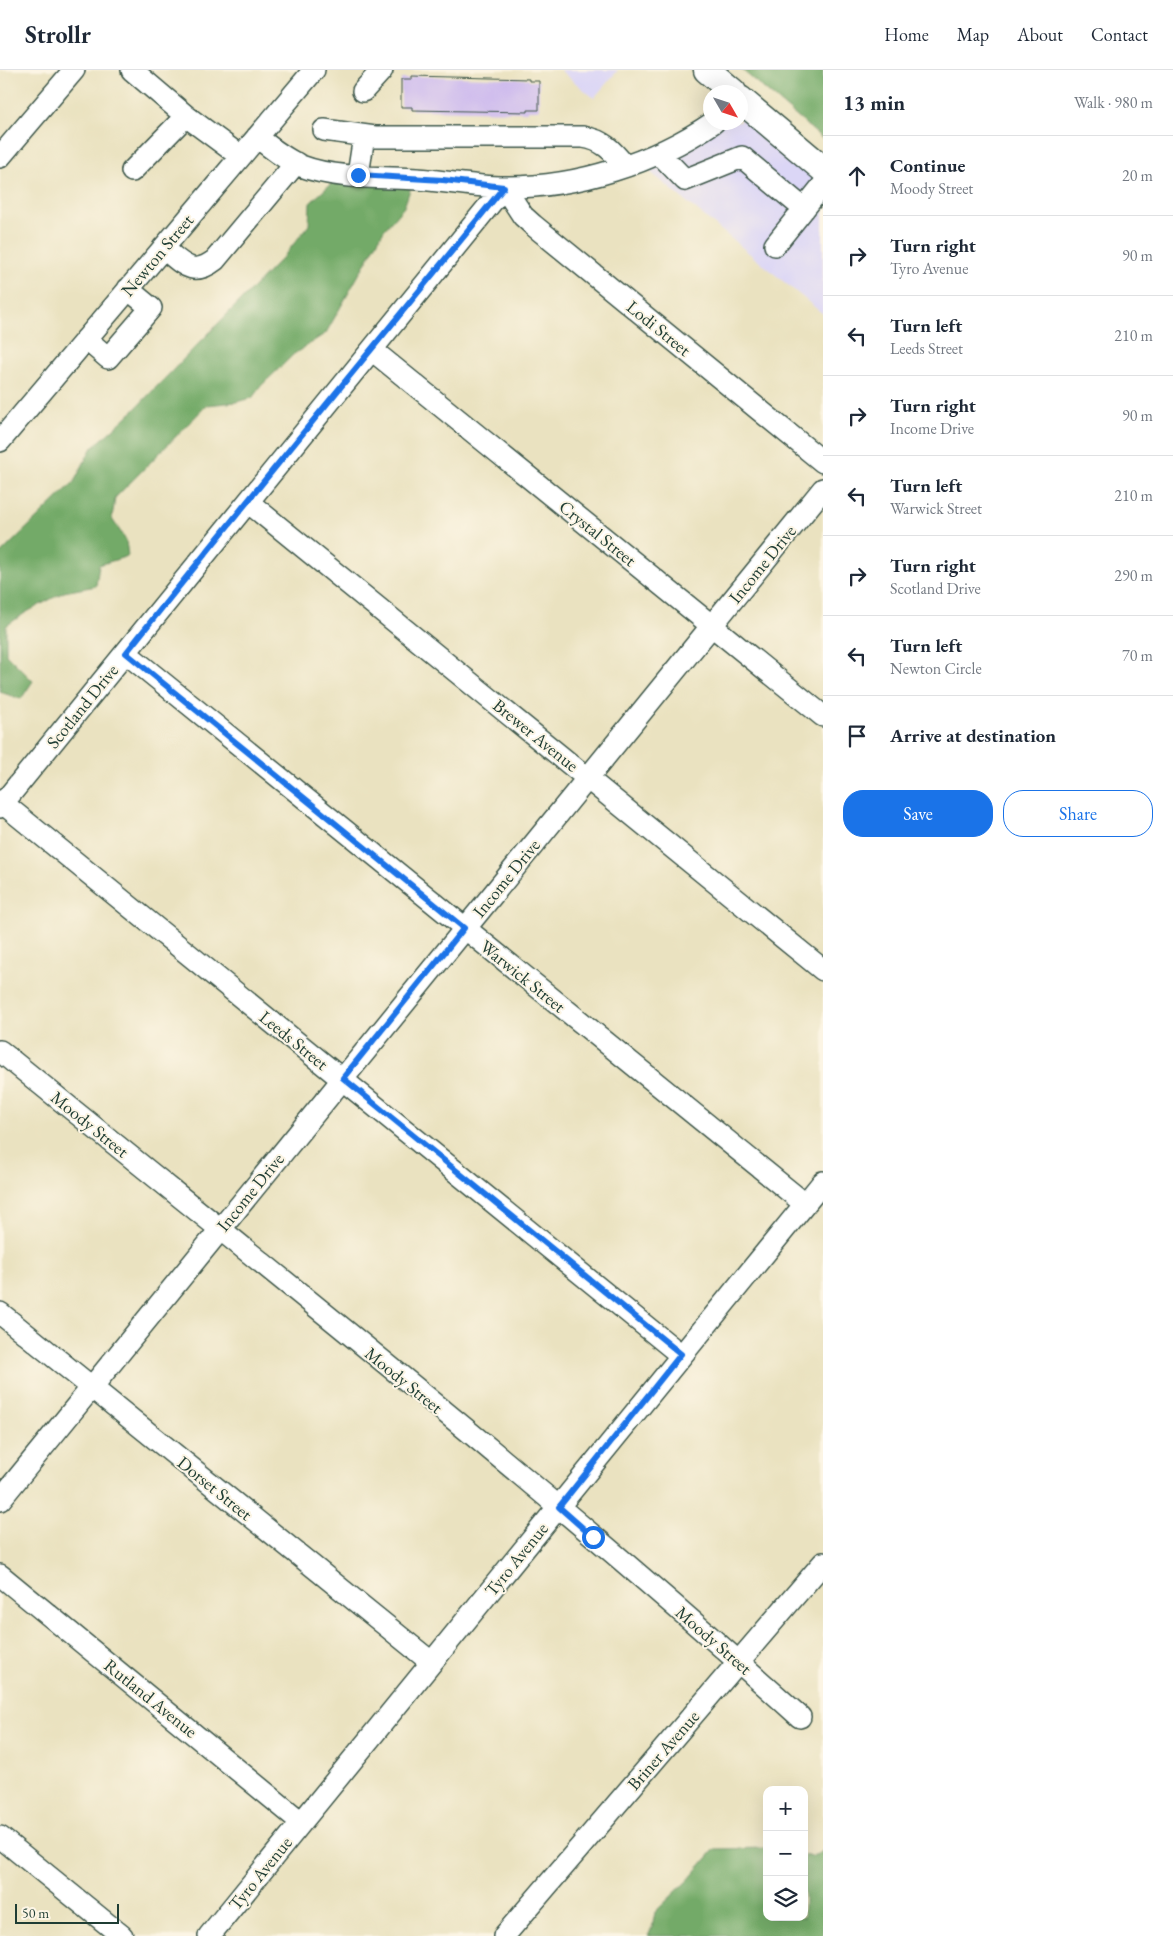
<!DOCTYPE html>
<html lang="en">
<head>
<meta charset="utf-8">
<style>
	body { margin:0; font-family:"EB Garamond",serif; background:#f6f6f7; color:#1f2937 }
	.controls { position:absolute; right:15px; bottom:15px; display:grid; overflow:hidden; border-radius:10px; box-shadow:0 5px 20px #0002 }
	.controls button { width:45px; height:45px; display:grid; place-items:center; padding:0; border:0; border-bottom:1px solid #e0e1e3; background:#fff; color:#1f2937; font:25px sans-serif }
	.compass { position:absolute; left:703px; top:15px; width:45px; height:45px; border-radius:50%; background:#fff; box-shadow:0 5px 20px #0002; rotate:129deg }
	.scale { position:absolute; left:15px; bottom:12px; width:104px; box-sizing:border-box; padding-left:5px; border:2px solid #1f3d34; border-top:0; font-size:14px; line-height:18px; white-space:nowrap; color:#1f3d34; -webkit-text-stroke:4px #fcf5e5; paint-order:stroke }
	.stop { position:absolute; width:15px; height:15px; margin:-11px; border:4px solid #1a73e8; border-radius:50%; background:#fff }
	.stop.end { background:#1a73e8; border-color:#fff; box-shadow:0 1px 5px #0008 }
	.list { margin:0; padding:0; list-style:none }
	h2 { display:flex; justify-content:space-between; align-items:center; height:65px; margin:0; padding:0 20px; font-size:21px }
	h2 small { font-size:16px; font-weight:400; color:#747a83 }
	.list li { display:grid; grid-template-columns:32px 1fr auto; gap:15px; align-items:center; box-sizing:border-box; height:80px; padding:0 20px; border-top:1px solid #e0e1e3 }
	.list b { display:block; font-size:19px; white-space:nowrap }
	.list p { margin:0; font-size:16px; white-space:nowrap; color:#747a83 }
	.list em { font-size:16px; font-style:normal; color:#747a83 }
	.actions { display:flex; gap:10px; padding:15px 20px }
	.actions a { flex:1; padding:11px 0; border:1px solid #1a73e8; border-radius:20px; text-align:center; font-size:18px; color:#1a73e8 }
	.actions .main { background:#1a73e8; color:#fff }
	.icon { flex:none; width:28px; height:28px; fill:none; stroke:currentColor; stroke-width:2; stroke-linecap:round; stroke-linejoin:round }
	.map { position:relative; flex:none; width:823px; height:1866px; overflow:hidden }
	header { display:flex; align-items:center; gap:30px; box-sizing:border-box; height:70px; padding:0 25px; background:#fff; border-bottom:1px solid #e0e1e3 }
	header strong { font-size:24px }
	nav { display:flex; gap:28px; margin-inline-start:auto; font-size:18px }
	main { display:flex }
	aside { flex:1; background:#fff }
	.map>svg:first-child { display:block }
</style>
</head>
<body>
<header>
<strong>Strollr</strong>
<nav><a>Home</a><a>Map</a><a>About</a><a>Contact</a></nav>
</header>
<main>
<div class="map">
<svg width="823" height="1866" viewBox="0 0 823 1866">
	<rect width="100%" height="100%" fill="#fcf5e5"/>
	<filter id="ink" filterUnits="userSpaceOnUse"><feTurbulence type="fractalNoise" baseFrequency=".02" numOctaves="2"/><feDisplacementMap in="SourceGraphic" scale="10" xChannelSelector="R" yChannelSelector="G"/><feConvolveMatrix kernelMatrix="1 2 1 2 8 2 1 2 1" color-interpolation-filters="sRGB"/></filter>
	<filter id="wash" filterUnits="userSpaceOnUse"><feTurbulence type="fractalNoise" baseFrequency=".0096" numOctaves="4" result="noise"/><feDisplacementMap in="SourceGraphic" scale="20" xChannelSelector="R" yChannelSelector="G"/><feGaussianBlur stdDeviation="1.12" result="paint"/><feColorMatrix in="noise" values="0 0 0 0 0 0 0 0 0 0 0 0 0 0 0 0 0 1.4 0 .05"/><feComposite in="paint" operator="in"/></filter>
	<g filter="url(#wash)">
		<rect width="100%" height="100%" fill="#eae2c0"/>
		<path fill="#dbd6f6" d="M560 0H618L594 28Z
			M741 35 823 99V244L654 105 639 91 714 53 740 52Z"/>
		<path fill="#73aa68" stroke="#49744e" d="M742 0H823V69Z
			M335 110 412 114 404 137 384 160 326 263 294 284 261 316 252 328 236 332 207 335 115 428 112 449 126 470 128 486 99 495 96 516 64 522 25 543 6 556V584L33 611 21 629 0 622V484L74 412 91 379 133 341 283 187 309 155 310 133Z
			M767 1778V1847H804V1785L812 1787 823 1781V1866H648L652 1858 655 1842 689 1809 715 1779Z"/>
		<g id="blocks">
			<path fill="#cbb7ee" d="M412 6 529 9V11H539V40H528V42L412 40V37H401V9H412Z"/>
		</g>
	</g>
	<g filter="url(#ink)">
		<use href="#blocks" fill-opacity="0" stroke="#3d5649" stroke-width="1"/>
		<g fill="none" stroke-linecap="round" stroke-linejoin="round">
			<defs>
				<path id="minor" d="M132 0 186 46 240 86
					M363 21 382 0
					M324 60 375 67H583C603 70 612 80 625 96
					M257 67C271 78 285 89 301 96 335 109 381 107 417 109 446 111 475 117 504 117 577 118 654 93 714 52
					M659 83 685 110 742 87 804 139
					M0 87 74 0
					M132 101 186 46
					M358 105 364 66
					M775 175 823 115
					M163 178C182 193 192 208 215 190L296 93
					M86 269 108 288 151 238 128 219
					M372 280 823 646
					M0 371 314 0
					M248 432 823 900
					M126 583 805 1134
					M0 731 681 1285
					M0 737 504 117 523 146 533 155 823 392
					M0 981C269 1200 543 1414 800 1647
					M0 1243 431 1592
					M0 1430 823 419
					M0 1505 301 1752
					M0 1767 122 1866
					M209 1866 823 1112
					M504 1866 823 1493"/>
				<path id="major" d="M707 0 733 22
					M740 29 823 99"/>
			</defs>
			<use href="#minor" stroke="#3d5649" stroke-width="24"/>
			<use href="#major" stroke="#3d5649" stroke-width="29"/>
			<use href="#minor" stroke="#fff" stroke-width="21"/>
			<use href="#major" stroke="#fff" stroke-width="26"/>
		</g>
	</g>
	<g fill="none" stroke-linecap="round" stroke-linejoin="round" filter="url(#ink)">
		<path stroke="#1a73e8" stroke-width="6" d="M358 105 443 110 504 117C378 272 250 426 126 583L464 858 343 1008 681 1284 559 1437 593 1467"/>
	</g>
	<g text-anchor="middle" dominant-baseline="central" stroke-width="4" stroke-linejoin="round" paint-order="stroke">
		<g font-size="18" fill="#1f3d34" stroke="#fcf5e5">
			<text transform="translate(157 185) rotate(-50)">Newton Street</text>
			<text transform="translate(659 258) rotate(39)">Lodi Street</text>
			<text transform="translate(598 463) rotate(39)">Crystal Street</text>
			<text transform="translate(762 494) rotate(-51)">Income Drive</text>
			<text transform="translate(82 636) rotate(-51)">Scotland Drive</text>
			<text transform="translate(536 665) rotate(39)">Brewer Avenue</text>
			<text transform="translate(506 808) rotate(-51)">Income Drive</text>
			<text transform="translate(523 906) rotate(39)">Warwick Street</text>
			<text transform="translate(294 970) rotate(39)">Leeds Street</text>
			<text transform="translate(90 1054) rotate(39)">Moody Street</text>
			<text transform="translate(250 1122) rotate(-51)">Income Drive</text>
			<text transform="translate(404 1310) rotate(39)">Moody Street</text>
			<text transform="translate(215 1418) rotate(39)">Dorset Street</text>
			<text transform="translate(516 1489) rotate(-51)">Tyro Avenue</text>
			<text transform="translate(714 1570) rotate(41)">Moody Street</text>
			<text transform="translate(151 1628) rotate(39)">Rutland Avenue</text>
			<text transform="translate(663 1680) rotate(-49)">Briner Avenue</text>
			<text transform="translate(260 1803) rotate(-51)">Tyro Avenue</text>
		</g>
	</g>
</svg>
<div class="controls">
<button>+</button>
<button>−</button>
<button><svg class="icon" aria-label="layers" viewBox="0 0 24 24"><path d="M12 4l9 5-9 5-9-5zM3 14l9 5 9-5"/></svg></button>
</div>
<svg class="compass" viewBox="-18 -18 36 36"><path d="M0-13l5 13h-10z" fill="#e53935"/><path d="M0 13l5-13h-10z" fill="#747a83"/></svg>
<div class="scale">50 m</div>
<div class="stop" style="left:593px;top:1467px"></div>
<div class="stop end" style="left:358px;top:105px"></div>
</div>
<aside>
<h2>13 min<small>Walk · 980 m</small></h2>
<ul class="list">
<li><svg class="icon" aria-label="ahead" viewBox="0 0 24 24"><path d="M12 20V5M6 11l6-6 6 6"/></svg><div><b>Continue</b><p>Moody Street</p></div><em>20 m</em></li>
<li><svg class="icon" aria-label="right" viewBox="0 0 24 24"><path d="M7 20v-9h11M14 6l5 5-5 5"/></svg><div><b>Turn right</b><p>Tyro Avenue</p></div><em>90 m</em></li>
<li><svg class="icon" aria-label="left" viewBox="0 0 24 24"><path d="M17 20v-9H6M10 6l-5 5 5 5"/></svg><div><b>Turn left</b><p>Leeds Street</p></div><em>210 m</em></li>
<li><svg class="icon" aria-label="right" viewBox="0 0 24 24"><path d="M7 20v-9h11M14 6l5 5-5 5"/></svg><div><b>Turn right</b><p>Income Drive</p></div><em>90 m</em></li>
<li><svg class="icon" aria-label="left" viewBox="0 0 24 24"><path d="M17 20v-9H6M10 6l-5 5 5 5"/></svg><div><b>Turn left</b><p>Warwick Street</p></div><em>210 m</em></li>
<li><svg class="icon" aria-label="right" viewBox="0 0 24 24"><path d="M7 20v-9h11M14 6l5 5-5 5"/></svg><div><b>Turn right</b><p>Scotland Drive</p></div><em>290 m</em></li>
<li><svg class="icon" aria-label="left" viewBox="0 0 24 24"><path d="M17 20v-9H6M10 6l-5 5 5 5"/></svg><div><b>Turn left</b><p>Newton Circle</p></div><em>70 m</em></li>
<li><svg class="icon" aria-label="arrive" viewBox="0 0 24 24"><path d="M6 21V4h12l-3 4 3 4H6"/></svg><div><b>Arrive at destination</b></div></li>
</ul>
<div class="actions"><a class="main">Save</a><a>Share</a></div>
</aside>
</main>
</body>
</html>
